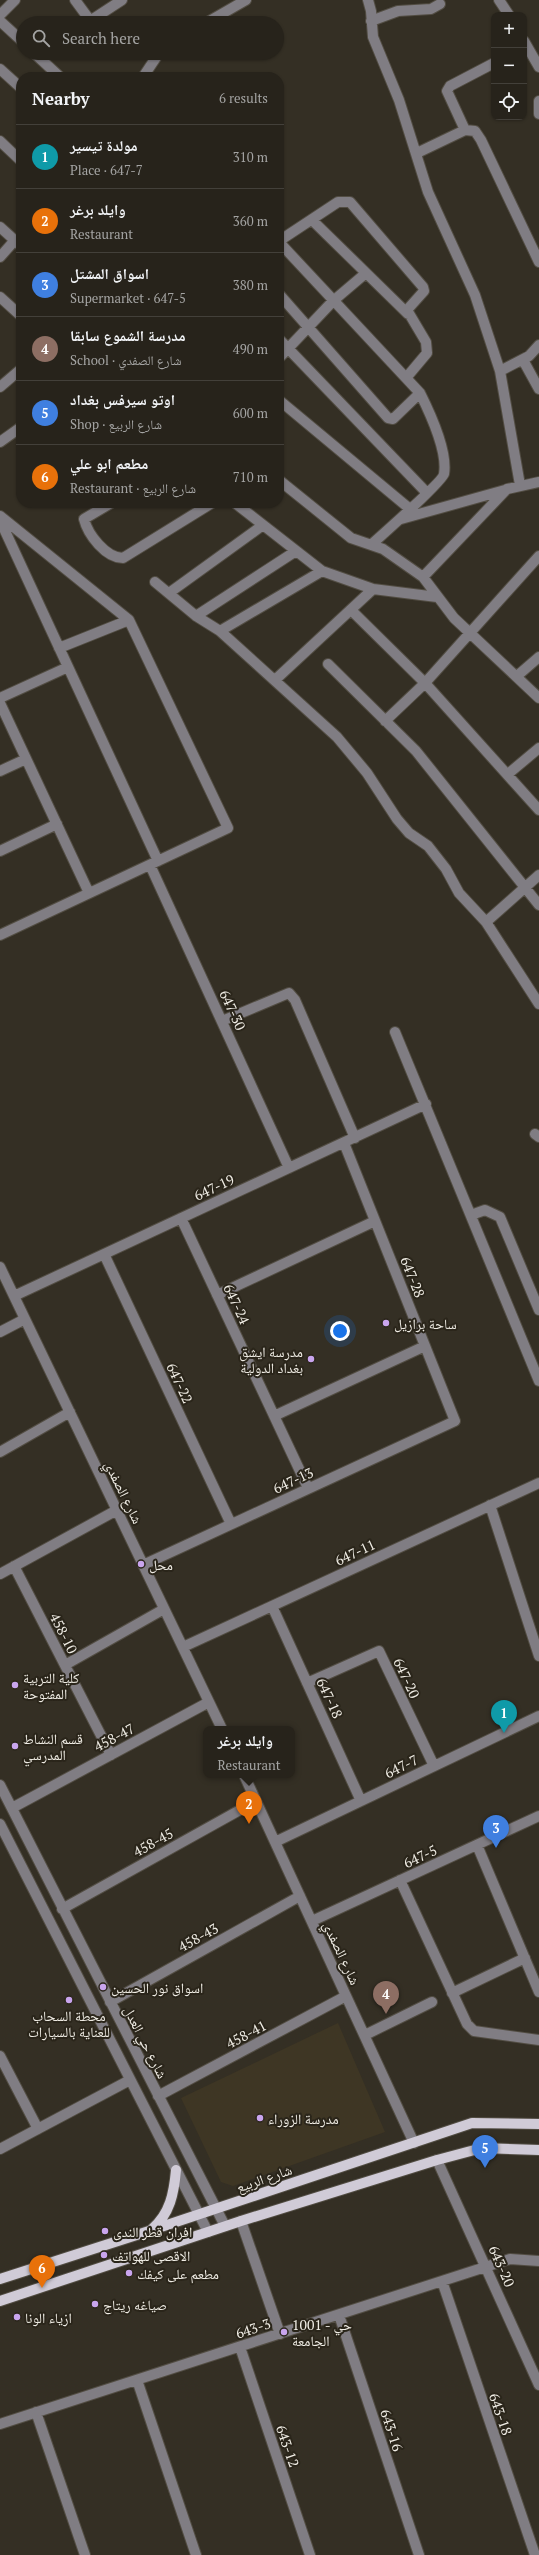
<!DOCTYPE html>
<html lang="en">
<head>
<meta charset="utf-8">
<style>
	body { margin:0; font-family:"PT Serif","Noto Naskh Arabic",serif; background:#332f28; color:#f1f3f6 }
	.controls { position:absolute; right:12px; top:12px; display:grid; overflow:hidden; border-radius:8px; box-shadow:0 1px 3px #0004 }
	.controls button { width:36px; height:36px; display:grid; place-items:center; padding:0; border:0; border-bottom:1px solid #43403a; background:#27231b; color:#f1f3f6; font:20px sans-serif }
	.you { position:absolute; left:340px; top:1331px; width:14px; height:14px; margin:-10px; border:3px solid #fff; border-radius:50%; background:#1a73e8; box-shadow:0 0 0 6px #1a73e833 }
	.badge { display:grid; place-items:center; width:26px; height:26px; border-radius:50%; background:#c9a5ee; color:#fff; font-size:13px; font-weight:700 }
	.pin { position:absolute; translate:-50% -33px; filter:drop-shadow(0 1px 2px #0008) }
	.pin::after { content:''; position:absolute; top:21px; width:14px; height:12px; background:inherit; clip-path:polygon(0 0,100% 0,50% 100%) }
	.popup { position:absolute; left:203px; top:1726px; width:92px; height:52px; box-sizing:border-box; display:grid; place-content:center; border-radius:8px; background:#27231b; filter:drop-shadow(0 1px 3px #0005); font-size:13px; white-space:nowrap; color:#a4a4a3 }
	.popup b { font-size:15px; color:#f1f3f6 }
	.popup::after { content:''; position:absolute; left:50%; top:100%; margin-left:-8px; border:8px solid transparent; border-top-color:#27231b }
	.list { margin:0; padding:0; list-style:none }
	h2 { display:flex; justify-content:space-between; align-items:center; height:52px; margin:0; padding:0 16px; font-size:17px }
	h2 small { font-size:13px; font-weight:400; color:#a4a4a3 }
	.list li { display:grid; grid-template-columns:26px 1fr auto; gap:12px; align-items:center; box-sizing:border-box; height:64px; padding:0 16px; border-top:1px solid #43403a }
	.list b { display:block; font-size:15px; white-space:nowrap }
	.list p { margin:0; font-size:13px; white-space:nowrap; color:#a4a4a3 }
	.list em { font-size:13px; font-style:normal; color:#a4a4a3 }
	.icon { flex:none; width:22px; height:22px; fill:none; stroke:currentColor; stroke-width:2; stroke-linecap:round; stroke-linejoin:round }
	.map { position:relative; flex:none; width:539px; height:2555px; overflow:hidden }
	.search { position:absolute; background:#27231b; box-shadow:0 1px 3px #0004; left:16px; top:16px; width:268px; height:44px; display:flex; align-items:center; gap:10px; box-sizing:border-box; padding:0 14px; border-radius:22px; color:#a4a4a3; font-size:15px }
	.panel { position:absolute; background:#27231b; box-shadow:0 1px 3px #0004; left:16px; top:72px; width:268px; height:436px; border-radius:16px }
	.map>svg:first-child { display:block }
</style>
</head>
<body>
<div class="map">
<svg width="539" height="2555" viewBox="0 0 539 2555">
	<rect width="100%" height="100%" fill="#342f24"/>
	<path fill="#3e3624" d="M338 2023 385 2132 233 2186 221 2182 181 2098Z"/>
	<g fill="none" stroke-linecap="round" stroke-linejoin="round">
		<defs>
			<path id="minor" d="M75 0 89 19H93L122 0
				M368 0 371 11 373 37 399 100 428 192 475 295 500 371 520 485
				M499 0 509 15
				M0 15 15 0
				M0 21 23 42
				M371 21 398 11 431 9 440 4
				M206 23 246 0
				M524 41 539 67
				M34 53 60 77
				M0 69 21 88
				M143 77 159 53
				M539 101V114
				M465 130 447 91 450 86 494 63
				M0 141 21 161
				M417 153 465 130 475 131 481 140 539 262
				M312 220 408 314
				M0 227 21 246
				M279 241 338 202H350L423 287 424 291 407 310 426 342 427 353 406 378
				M279 242 420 393C430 413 448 451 444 474 443 481 382 535 372 544
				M0 257 15 240
				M279 294 388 418 393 419 420 393
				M0 297 21 316
				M279 339 426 492
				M279 358 333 301 366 273
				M523 360 539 389
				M500 371 529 356 539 345
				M0 387 21 369
				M279 400 410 509
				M0 442 21 427
				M279 480 351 538 383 549 423 577 454 618 539 698
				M111 503 84 519C88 535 106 558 123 558L212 503
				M235 503 322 571 373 589 437 597
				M0 516 129 620
				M401 519 505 490
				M0 520 158 861
				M423 577 507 489 539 482
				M155 582 196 616 220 631 337 737 367 773 397 819 409 833 428 846 446 869 459 893 486 922 539 1004
				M169 593 263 525
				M351 610 425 683 539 810
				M196 616 296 551
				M220 631 322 571
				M328 664 416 751 539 905
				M517 676 539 657
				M275 680 373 589
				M0 698 68 667
				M0 703 89 893
				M385 721 425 683 539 556
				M0 771 26 759
				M508 774 539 748
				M0 851 57 824
				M150 865 289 1168
				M486 922 539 875
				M0 935 228 828 129 620 59 648
				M222 1021 289 993 295 1000 355 1138
				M395 1032 539 1381
				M535 1134 539 1137
				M471 1215 485 1210 500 1217 539 1310
				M181 1218 308 1488
				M104 1254 231 1524
				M0 1267 222 1729
				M217 1295 375 1221
				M14 1296 426 1104
				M0 1332 25 1319
				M274 1416 425 1346
				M0 1452 70 1412
				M490 1505 539 1656
				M143 1565 455 1421 344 1143
				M14 1566 111 1755
				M0 1574 117 1510
				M272 1606 361 1801
				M183 1647 539 1483
				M65 1665 164 1609
				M307 1683 379 1651 434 1766
				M244 1775 414 2143
				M0 1785 225 2226
				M12 1808 209 1702
				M0 1824 208 2232
				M275 1842 539 1716
				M477 1845 539 1992
				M400 1880 467 2024 474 2031 539 2040
				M62 1909 256 1801
				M312 1921 539 1816
				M452 1993 525 1958
				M110 2002 300 1896
				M365 2035 432 2002
				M0 2056 38 2129
				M158 2096 346 1996
				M0 2149 130 2080
				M437 2160 539 2385
				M241 2221 280 2334
				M442 2281 535 2555
				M339 2315 419 2555
				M240 2347 310 2555
				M137 2380 196 2555
				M36 2412 85 2555
				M0 2424 510 2259 539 2261"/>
			<path id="major" d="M152 2229C170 2214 174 2193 176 2170
				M0 2279 149 2231 472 2123 539 2124
				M0 2301 241 2221 437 2160 482 2148 539 2150"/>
		</defs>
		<use href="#minor" stroke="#524d43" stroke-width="12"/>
		<use href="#major" stroke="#524d43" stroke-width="12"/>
		<use href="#minor" stroke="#807d83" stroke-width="10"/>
		<use href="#major" stroke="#d0cbd7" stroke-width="10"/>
	</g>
	<g fill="#c9a5ee" stroke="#2a251a" stroke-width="1.5">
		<circle cx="386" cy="1323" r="4"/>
		<circle cx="311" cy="1359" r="4"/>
		<circle cx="141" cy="1564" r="4"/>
		<circle cx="15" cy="1685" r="4"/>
		<circle cx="15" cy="1746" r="4"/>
		<circle cx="103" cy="1987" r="4"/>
		<circle cx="69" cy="2000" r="4"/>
		<circle cx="260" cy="2118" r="4"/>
		<circle cx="105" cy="2231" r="4"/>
		<circle cx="104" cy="2255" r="4"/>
		<circle cx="129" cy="2273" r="4"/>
		<circle cx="95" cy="2304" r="4"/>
		<circle cx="17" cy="2317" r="4"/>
		<circle cx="284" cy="2332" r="4"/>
	</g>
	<g text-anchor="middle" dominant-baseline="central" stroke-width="4" stroke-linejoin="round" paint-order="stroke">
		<g font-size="14" fill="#f0ede5" stroke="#2a251a">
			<text transform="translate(233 1010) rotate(65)">647-30</text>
			<text transform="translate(214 1187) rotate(-25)">647-19</text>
			<text transform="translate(413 1277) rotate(68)">647-28</text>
			<text transform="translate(237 1304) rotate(65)">647-24</text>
			<text transform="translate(180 1383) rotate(65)">647-22</text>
			<text transform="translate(293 1480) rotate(-25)">647-13</text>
			<text transform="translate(124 1492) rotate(64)">شارع الصفدي</text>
			<text transform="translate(355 1552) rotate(-25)">647-11</text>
			<text transform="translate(64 1633) rotate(63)">458-10</text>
			<text transform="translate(407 1678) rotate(65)">647-20</text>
			<text transform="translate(330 1698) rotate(65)">647-18</text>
			<text transform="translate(114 1737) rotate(-28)">458-47</text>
			<text transform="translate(401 1766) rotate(-26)">647-7</text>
			<text transform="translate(153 1842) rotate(-29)">458-45</text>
			<text transform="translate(420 1856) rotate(-25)">647-5</text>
			<text transform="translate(198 1937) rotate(-29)">458-43</text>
			<text transform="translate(342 1953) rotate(65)">شارع الصفدي</text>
			<text transform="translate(246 2034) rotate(-28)">458-41</text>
			<text transform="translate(146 2042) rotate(63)">شارع حي العدل</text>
			<text transform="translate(264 2178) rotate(-19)">شارع الربيع</text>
			<text transform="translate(502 2266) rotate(66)">643-20</text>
			<text transform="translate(253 2328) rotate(-18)">643-3</text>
			<text transform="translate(501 2414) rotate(71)">643-18</text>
			<text transform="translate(392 2430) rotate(72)">643-16</text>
			<text transform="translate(288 2446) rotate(71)">643-12</text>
		</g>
		<g font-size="14" fill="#f0ede5" stroke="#2a251a" text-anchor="start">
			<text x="394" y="1323">ساحة برازيل</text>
			<text x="303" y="1351" text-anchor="end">مدرسة ايشق<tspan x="303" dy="16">بغداد الدولية</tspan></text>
			<text x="149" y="1564">محل</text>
			<text x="23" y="1677">كلية التربية<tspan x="23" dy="16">المفتوحة</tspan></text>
			<text x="23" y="1738">قسم النشاط<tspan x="23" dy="16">المدرسي</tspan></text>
			<text x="111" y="1987">اسواق نور الحسين</text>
			<text x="69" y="2015" text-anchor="middle">محطة السحاب<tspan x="69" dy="16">للعناية بالسيارات</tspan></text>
			<text x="268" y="2118">مدرسة الزوراء</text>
			<text x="113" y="2231">افران قطر الندى</text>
			<text x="112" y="2255">الاقصى للهواتف</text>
			<text x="137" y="2273">مطعم على كيفك</text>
			<text x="103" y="2304">صياغه ريتاج</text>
			<text x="25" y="2317">ازياء الونا</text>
			<text x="292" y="2324">1001 - حي<tspan x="292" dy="16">الجامعة</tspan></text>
		</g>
	</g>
</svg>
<div class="controls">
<button>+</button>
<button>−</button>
<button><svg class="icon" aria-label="locate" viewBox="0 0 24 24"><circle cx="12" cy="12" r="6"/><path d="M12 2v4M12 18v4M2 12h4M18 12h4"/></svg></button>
</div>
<div class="you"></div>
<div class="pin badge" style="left:504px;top:1733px;background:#0f9aa8">1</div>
<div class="pin badge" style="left:249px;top:1824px;background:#e8710a">2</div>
<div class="popup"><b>وايلد برغر</b>Restaurant</div>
<div class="pin badge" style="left:496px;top:1848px;background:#3f7fe0">3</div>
<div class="pin badge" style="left:386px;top:2014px;background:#8d6e63">4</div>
<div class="pin badge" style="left:485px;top:2168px;background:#3f7fe0">5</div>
<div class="pin badge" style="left:42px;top:2288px;background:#e8710a">6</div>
<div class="search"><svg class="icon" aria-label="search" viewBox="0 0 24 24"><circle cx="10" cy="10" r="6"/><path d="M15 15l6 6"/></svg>Search here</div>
<section class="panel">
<h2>Nearby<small>6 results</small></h2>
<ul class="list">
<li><span class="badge" style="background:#0f9aa8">1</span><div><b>مولدة تيسير</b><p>Place · 647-7</p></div><em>310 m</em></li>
<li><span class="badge" style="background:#e8710a">2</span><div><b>وايلد برغر</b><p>Restaurant</p></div><em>360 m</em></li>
<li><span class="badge" style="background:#3f7fe0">3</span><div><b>اسواق المشتل</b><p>Supermarket · 647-5</p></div><em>380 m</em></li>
<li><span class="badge" style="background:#8d6e63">4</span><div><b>مدرسة الشموع سابقا</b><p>School · شارع الصفدي</p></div><em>490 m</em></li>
<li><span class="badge" style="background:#3f7fe0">5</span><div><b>اوتو سيرفس بغداد</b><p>Shop · شارع الربيع</p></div><em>600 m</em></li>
<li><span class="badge" style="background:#e8710a">6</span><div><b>مطعم ابو علي</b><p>Restaurant · شارع الربيع</p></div><em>710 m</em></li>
</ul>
</section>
</div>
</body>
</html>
